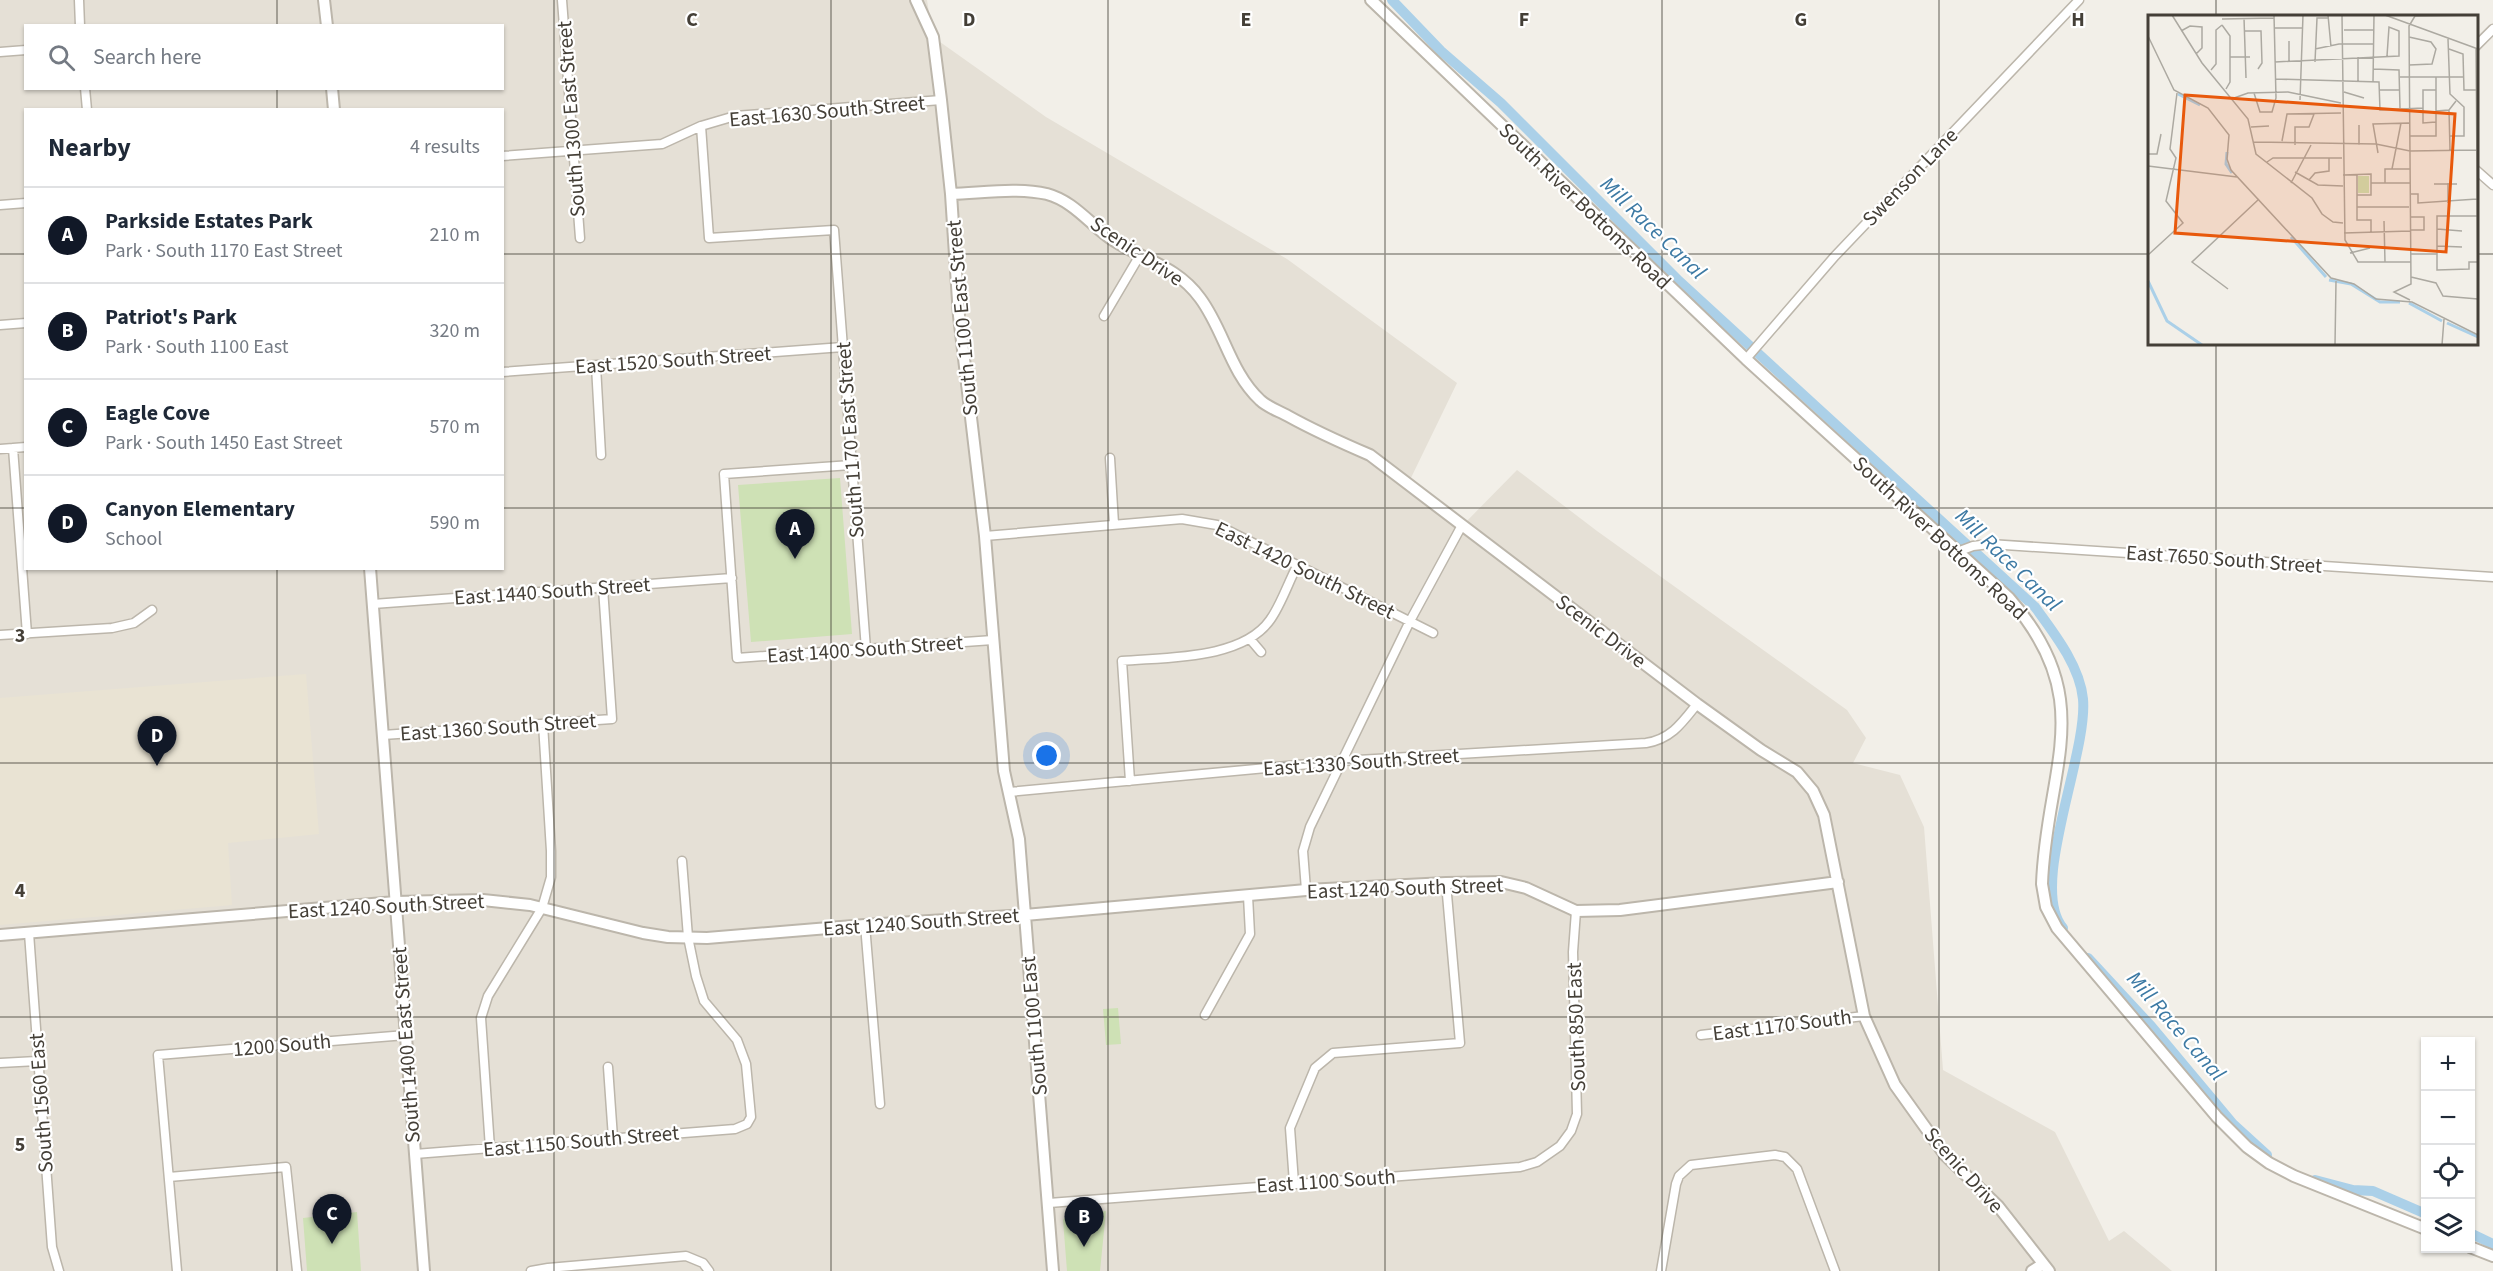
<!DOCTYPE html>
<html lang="en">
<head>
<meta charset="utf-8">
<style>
	body { margin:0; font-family:"Source Sans 3",sans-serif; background:#f6f6f7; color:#1f2937 }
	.controls { position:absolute; right:18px; bottom:18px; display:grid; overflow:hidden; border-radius:0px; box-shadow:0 2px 4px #0004 }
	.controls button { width:54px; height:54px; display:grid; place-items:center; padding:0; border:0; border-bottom:2px solid #e0e1e3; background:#fff; color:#1f2937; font:30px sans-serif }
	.you { position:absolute; left:1047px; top:756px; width:21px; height:21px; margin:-15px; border:4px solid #fff; border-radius:50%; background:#1a73e8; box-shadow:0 0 0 9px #1a73e833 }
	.badge { display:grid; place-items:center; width:39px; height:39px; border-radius:50%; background:#111827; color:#fff; font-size:20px; font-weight:700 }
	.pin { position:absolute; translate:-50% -50px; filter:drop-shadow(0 2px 3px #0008) }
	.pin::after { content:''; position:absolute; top:32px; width:21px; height:18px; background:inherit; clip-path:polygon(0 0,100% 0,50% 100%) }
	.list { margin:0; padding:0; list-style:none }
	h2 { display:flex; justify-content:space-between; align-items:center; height:78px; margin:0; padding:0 24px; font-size:26px }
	h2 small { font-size:20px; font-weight:400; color:#747a83 }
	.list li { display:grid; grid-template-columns:39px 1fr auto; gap:18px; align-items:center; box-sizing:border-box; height:96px; padding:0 24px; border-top:2px solid #e0e1e3 }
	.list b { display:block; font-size:22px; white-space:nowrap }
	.list p { margin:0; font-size:20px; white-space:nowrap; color:#747a83 }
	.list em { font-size:20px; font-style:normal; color:#747a83 }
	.icon { flex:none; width:33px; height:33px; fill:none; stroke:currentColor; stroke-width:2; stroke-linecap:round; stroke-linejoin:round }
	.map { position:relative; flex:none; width:2493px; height:1271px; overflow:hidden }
	.search { position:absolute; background:#fff; box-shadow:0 2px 4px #0004; left:24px; top:24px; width:480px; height:66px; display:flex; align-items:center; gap:15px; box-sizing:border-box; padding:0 21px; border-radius:0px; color:#747a83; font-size:22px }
	.panel { position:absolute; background:#fff; box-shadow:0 2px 4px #0004; left:24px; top:108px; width:480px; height:462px; border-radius:0px }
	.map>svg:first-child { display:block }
</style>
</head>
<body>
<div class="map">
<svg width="2493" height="1271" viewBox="0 0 2493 1271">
	<rect width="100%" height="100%" fill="#f2efe8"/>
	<path fill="#e5e0d6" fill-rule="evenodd" d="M0 0H927L933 37 1046 117 1287 259 1457 383 1408 484 1462 526 1517 470 1597 531 1847 710 1866 738 1853 763 1900 775 1924 827 1943 1070 2055 1132 2109 1241 2124 1231 2172 1271H0ZM26 26H502V88H26ZM26 110H502V568H26Z"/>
	<path fill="#e9e3d3" d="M306 674 319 834 228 843 232 905 0 925V698Z"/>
	<path fill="#cee1b5" d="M840 478 852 634 751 642 738 485Z
		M1118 1008 1121 1044 1106 1045 1103 1009Z
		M1106 1211 1100 1271H1067L1063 1220 1066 1216Z
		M357 1212 361 1271H307L303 1218Z"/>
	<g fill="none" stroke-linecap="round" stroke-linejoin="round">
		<path stroke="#abd0e8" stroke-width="10" d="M1392 0 1441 51 1501 103 1679 281 2035 607C2054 633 2080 666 2083 699 2088 755 2028 887 2063 928
			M2088 958 2151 1026 2233 1124 2267 1155
			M2315 1180 2353 1190 2373 1191 2426 1214
			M2470 1233 2493 1244"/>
		<defs>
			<path id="minor" d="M79 0 80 26
				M562 0 580 238
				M2476 46 2493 29
				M0 52 26 50
				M85 88 87 110
				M701 126 709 238 834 230 866 649
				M502 156 662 144 701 126 735 116 941 100
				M2476 170 2493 185
				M0 205 26 203
				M1104 316 1140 255
				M0 325 26 323
				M1746 359 1835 256 2079 0
				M596 366 601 455
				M502 372 843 347
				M13 448 27 634
				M0 449 26 447
				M1110 458 1114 524
				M851 465 724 474 737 658 993 640
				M985 536 1182 519 1217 525 1433 633
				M1957 552 1973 546 1990 544 2493 577
				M373 604 732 578
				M0 635 112 628 134 623 152 610
				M1250 639 1261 652
				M383 735 612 719 603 588
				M1130 781 1122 661C1165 657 1242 660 1270 620 1281 605 1288 583 1297 566
				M1009 792 1341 761 1646 743C1671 739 1682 723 1697 704
				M1306 890 1303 851 1310 827 1410 621 1461 527
				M865 925 880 1104
				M29 933 52 1247 59 1271
				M1205 1015 1250 934 1248 896
				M1701 1035 1864 1016
				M0 1063 37 1061
				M608 1067 613 1138
				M490 1148 481 1018 488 996 542 908 551 877V851L543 724
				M415 1154 735 1129 747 1124 751 1117 746 1064 737 1040 704 1001 696 976 688 937 682 861
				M169 1177 286 1167 297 1271
				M1294 1183 1290 1128 1315 1068 1333 1053 1460 1043 1446 883
				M1049 1203 1520 1167 1537 1162 1560 1146 1571 1131 1577 1114 1573 952 1576 911
				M177 1271 158 1055 406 1035
				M531 1271 548 1268 686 1256 703 1263 709 1271
				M1661 1271 1676 1184 1679 1176 1691 1165 1775 1155 1785 1157 1797 1169 1835 1271"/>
			<path id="tertiary" d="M324 0 327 26
				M916 0 933 37 941 100 951 194 959 316 985 536 1004 771 1019 839 1053 1271
				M1371 0 1746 359 2009 598C2100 701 2046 768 2042 884L2046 907 2057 928 2217 1117 2247 1147 2269 1163 2294 1176 2426 1229
				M332 88 334 110
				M951 194C982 193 1017 187 1047 194 1073 201 1089 223 1110 238 1142 260 1176 265 1200 298 1224 330 1230 372 1260 400 1267 407 1279 411 1288 416 1315 431 1342 443 1370 455L1697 704 1761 750 1797 772 1813 791 1824 815 1864 1016 1895 1085 1945 1155 1998 1206 2049 1271
				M370 568 424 1271
				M0 935 396 902 483 900 530 905 643 933 668 937 707 938 865 925 1025 915 1306 890 1446 883 1501 882 1526 888 1576 911 1620 910 1838 882
				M2470 1247 2493 1256
				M2032 1271 2043 1264"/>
		</defs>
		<use href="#minor" stroke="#bcb6ab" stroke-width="11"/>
		<use href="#tertiary" stroke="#bcb6ab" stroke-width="14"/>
		<use href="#minor" stroke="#fff" stroke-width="8"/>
		<use href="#tertiary" stroke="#fff" stroke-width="10"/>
	</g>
	<path fill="none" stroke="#443f37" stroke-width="1.5" stroke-opacity="0.55" d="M277 0V26M554 0V1271M831 0V1271M1108 0V1271M1385 0V1271M1662 0V1271M1939 0V1271M2216 0V16M277 88V110M0 254H26M502 254H2150M2476 254H2493M2216 344V1271M0 508H26M502 508H2493M277 568V1271M0 763H2493M0 1017H2493"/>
	<g text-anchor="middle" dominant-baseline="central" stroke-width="4.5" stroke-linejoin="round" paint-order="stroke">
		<g font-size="21" fill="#443f37" stroke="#fff">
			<text transform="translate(827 111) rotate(-5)">East 1630 South Street</text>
			<text transform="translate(571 119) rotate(-94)">South 1300 East Street</text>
			<text transform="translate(1910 177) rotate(-46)">Swenson Lane</text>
			<text transform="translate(1585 206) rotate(44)">South River Bottoms Road</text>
			<text transform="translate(1137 251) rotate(34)">Scenic Drive</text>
			<text transform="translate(962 318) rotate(-95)">South 1100 East Street</text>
			<text transform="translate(673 360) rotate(-4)">East 1520 South Street</text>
			<text transform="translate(850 440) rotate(-94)">South 1170 East Street</text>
			<text transform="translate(1940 538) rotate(43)">South River Bottoms Road</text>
			<text transform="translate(2224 559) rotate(4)">East 7650 South Street</text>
			<text transform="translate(1305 570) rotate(26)">East 1420 South Street</text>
			<text transform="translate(552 591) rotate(-4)">East 1440 South Street</text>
			<text transform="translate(1601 631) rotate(37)">Scenic Drive</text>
			<text transform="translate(865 649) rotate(-4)">East 1400 South Street</text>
			<text transform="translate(498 727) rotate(-4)">East 1360 South Street</text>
			<text transform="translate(1361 762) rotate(-4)">East 1330 South Street</text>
			<text transform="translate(1405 888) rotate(-2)">East 1240 South Street</text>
			<text transform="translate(386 906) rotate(-3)">East 1240 South Street</text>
			<text transform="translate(921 922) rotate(-4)">East 1240 South Street</text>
			<text transform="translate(1782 1025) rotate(-7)">East 1170 South</text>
			<text transform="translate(1034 1026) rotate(-95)">South 1100 East</text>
			<text transform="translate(1576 1027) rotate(-92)">South 850 East</text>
			<text transform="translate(282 1045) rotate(-5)">1200 South</text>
			<text transform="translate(406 1045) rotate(-94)">South 1400 East Street</text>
			<text transform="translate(41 1103) rotate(-94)">South 1560 East</text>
			<text transform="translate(581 1141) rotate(-5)">East 1150 South Street</text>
			<text transform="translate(1964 1170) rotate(48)">Scenic Drive</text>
			<text transform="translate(1326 1181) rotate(-4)">East 1100 South</text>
		</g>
		<g font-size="22" font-style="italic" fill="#3d7aa4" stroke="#fff">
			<text transform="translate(1653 228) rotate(44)">Mill Race Canal</text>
			<text transform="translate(2008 560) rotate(44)">Mill Race Canal</text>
			<text transform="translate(2176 1026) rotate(49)">Mill Race Canal</text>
		</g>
	</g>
	<g transform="translate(2148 15)">
		<rect width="330" height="330" fill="#f2efe8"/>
		<path d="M210 161H221V178H210Z" fill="#cee1b5"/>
		<path fill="none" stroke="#abd0e8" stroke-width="3" d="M30 79 52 90M79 137 78 149 84 158M143 222 178 262M181 265 203 269 232 287H252M0 266 19 306 54 330M261 288 294 306M299 308 330 322"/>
		<path fill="none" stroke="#aca9a1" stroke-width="1.5" d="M24 0 54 48 100 104 108 139 164 183 174 199 185 207 195 208M180 0 183 32M194 0 197 225 210 247H263M237 0 330 34M267 1 329 0M96 3 98 63M74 4 126 3M74 10 82 21V67L78 74M127 13H155M196 15H226M33 16 42 11 54 12V33L48 39M97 16H113L114 48 110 54M0 21 26 75 60 93 81 120 79 144 83 155 183 263 206 269 228 284 264 287 330 320M261 22 283 27 288 34 284 49 261 50M300 24 302 79 316 92V121H302M141 26V47M167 34 191 29H226M301 34 315 39 316 75H328M328 34 330 281M82 42H102M127 47 251 41V16L241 12 239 41M167 47 169 3H181M225 54 251 55 252 93M63 55 68 49V15L74 10M252 62H315M127 64 231 67 232 95 275 93M210 66V42M225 67 226 0M231 75H252M288 75H275V108L288 107M196 77 216 83M106 78 112 97H124L128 83 126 0M86 83 100 78 140 77 193 88M152 85 155 0M301 95 302 135M288 96 301 95 308 86M211 110V130M103 112 121 111M262 121H288V62M134 126 139 99 193 98M105 127 228 129 262 136 329 135M147 130V112H161L166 99M230 138 225 109 261 108M0 139H9L13 119M119 147 125 143H194M0 151 89 162M244 154 253 108M147 157 170 170 195 171M209 159V205H223V218M195 160 223 159V180H209M161 165 167 158 181 156V143M143 168 163 130M223 168H262M237 168V154H262M300 168V188M286 169H309M262 179H270V188L329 184M209 192H261M329 201H289V255L321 254V247H330M262 202H276V215H262M236 206 237 247M289 214 314 216M196 218 262 216M289 231 314 232M202 238 222 233M263 239H289M0 240 35 208 18 186 28 143 22 134 29 78M263 262 288 268 295 281 330 284M80 274 44 247 111 184M262 285 246 277 263 269 261 11 267 1M187 330 188 266M294 330 296 304"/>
		<path fill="#e8590c" fill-opacity="0.15" stroke="#e8590c" stroke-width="3" d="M37 80 307 99 298 237 27 218Z"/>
		<rect width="330" height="330" fill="none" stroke="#443f37" stroke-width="3"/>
	</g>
	<g font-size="20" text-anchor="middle" font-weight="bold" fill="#443f37" stroke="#fff" stroke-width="4.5" stroke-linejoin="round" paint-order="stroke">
		<text x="692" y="26">C</text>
		<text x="969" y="26">D</text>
		<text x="1246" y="26">E</text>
		<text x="1524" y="26">F</text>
		<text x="1801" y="26">G</text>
		<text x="2078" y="26">H</text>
		<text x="20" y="642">3</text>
		<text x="20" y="897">4</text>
		<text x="20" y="1151">5</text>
	</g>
</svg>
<div class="controls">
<button>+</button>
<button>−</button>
<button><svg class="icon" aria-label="locate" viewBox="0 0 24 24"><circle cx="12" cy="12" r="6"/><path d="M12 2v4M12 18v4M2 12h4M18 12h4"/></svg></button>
<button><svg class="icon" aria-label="layers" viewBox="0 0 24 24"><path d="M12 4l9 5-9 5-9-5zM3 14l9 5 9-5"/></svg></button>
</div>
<div class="you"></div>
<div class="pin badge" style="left:795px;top:559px">A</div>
<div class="pin badge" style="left:1084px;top:1247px">B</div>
<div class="pin badge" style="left:332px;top:1244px">C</div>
<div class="pin badge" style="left:157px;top:766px">D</div>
<div class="search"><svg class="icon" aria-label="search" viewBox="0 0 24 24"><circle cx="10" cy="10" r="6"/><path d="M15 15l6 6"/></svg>Search here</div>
<section class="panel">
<h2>Nearby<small>4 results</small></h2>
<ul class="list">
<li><span class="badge">A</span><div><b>Parkside Estates Park</b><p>Park · South 1170 East Street</p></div><em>210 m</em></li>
<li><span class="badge">B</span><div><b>Patriot's Park</b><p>Park · South 1100 East</p></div><em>320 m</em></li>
<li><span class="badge">C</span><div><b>Eagle Cove</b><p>Park · South 1450 East Street</p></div><em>570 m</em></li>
<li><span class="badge">D</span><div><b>Canyon Elementary</b><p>School</p></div><em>590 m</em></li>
</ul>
</section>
</div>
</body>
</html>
